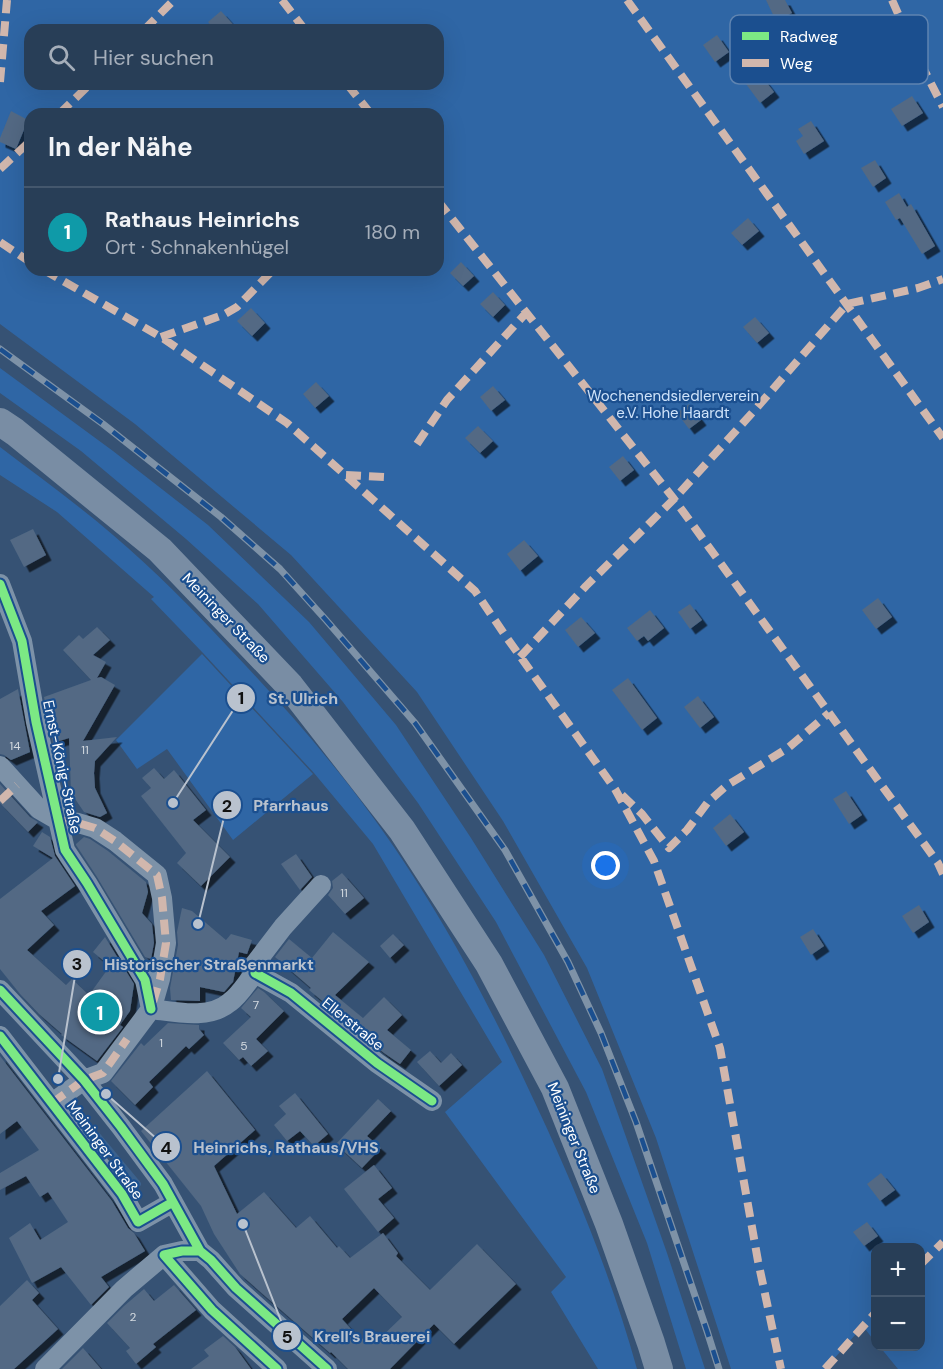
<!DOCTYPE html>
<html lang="de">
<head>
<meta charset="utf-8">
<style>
	body { margin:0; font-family:"DM Sans",sans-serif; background:#344961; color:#f1f3f6 }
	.controls { position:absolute; right:18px; bottom:18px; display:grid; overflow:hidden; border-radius:12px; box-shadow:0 6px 24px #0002 }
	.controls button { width:54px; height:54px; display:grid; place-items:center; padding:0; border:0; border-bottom:2px solid #44576d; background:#283e57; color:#f1f3f6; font:30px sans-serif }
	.you { position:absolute; left:606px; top:866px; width:21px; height:21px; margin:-15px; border:4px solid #fff; border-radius:50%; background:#1a73e8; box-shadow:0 0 0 9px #1a73e833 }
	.badge { display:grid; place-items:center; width:39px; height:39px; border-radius:50%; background:#b9c2ce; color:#fff; font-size:20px; font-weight:700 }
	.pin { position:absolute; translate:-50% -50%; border:3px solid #fff; box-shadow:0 2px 6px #0006 }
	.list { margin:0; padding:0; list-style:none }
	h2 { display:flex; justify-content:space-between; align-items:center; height:78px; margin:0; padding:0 24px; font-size:26px }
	h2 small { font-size:20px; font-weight:400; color:#a5aeba }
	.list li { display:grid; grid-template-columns:39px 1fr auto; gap:18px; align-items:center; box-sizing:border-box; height:90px; padding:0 24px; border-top:2px solid #44576d }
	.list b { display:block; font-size:22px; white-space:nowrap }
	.list p { margin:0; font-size:20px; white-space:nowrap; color:#a5aeba }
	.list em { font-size:20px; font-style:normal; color:#a5aeba }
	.icon { flex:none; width:33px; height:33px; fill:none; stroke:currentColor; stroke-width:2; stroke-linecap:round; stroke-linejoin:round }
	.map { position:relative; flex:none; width:943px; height:1369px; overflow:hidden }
	.search { position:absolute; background:#283e57; box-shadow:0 6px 24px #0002; left:24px; top:24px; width:420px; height:66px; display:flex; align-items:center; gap:15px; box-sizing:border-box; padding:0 21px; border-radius:18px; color:#a5aeba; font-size:22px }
	.panel { position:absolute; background:#283e57; box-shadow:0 6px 24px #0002; left:24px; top:108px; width:420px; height:168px; border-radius:18px }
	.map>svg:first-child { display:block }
</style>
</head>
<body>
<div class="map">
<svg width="943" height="1369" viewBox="0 0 943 1369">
	<defs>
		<filter id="shadow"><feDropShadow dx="5.5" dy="5.5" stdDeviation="0" flood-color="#0009"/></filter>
	</defs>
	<rect width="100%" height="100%" fill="#365274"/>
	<path fill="#2f66a5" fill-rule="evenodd" d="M0 0H943V1369H898L880 1347 920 1346V1248H876L875 1342 863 1326 825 1369H731L656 1138 587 968 503 821 417 692 291 555 135 424 0 324ZM30 30H438V84H30ZM30 114H438V270H30Z
		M0 368 113 451 208 525 309 622 396 725 471 838 544 955 602 1069 667 1253 705 1369H686L647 1243 586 1092 496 922 418 803 343 702 258 604 186 539 81 451 0 393Z
		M0 447C38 476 77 504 113 535 154 570 192 608 228 647 297 719 362 795 415 879 462 952 501 1029 537 1107 577 1192 612 1279 637 1369H598L551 1292 566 1277 445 1112 502 1062 373 844 314 773 203 653 151 599 154 597 57 512 0 475Z
		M202 654 313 774 233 840 167 749 137 769 116 740Z"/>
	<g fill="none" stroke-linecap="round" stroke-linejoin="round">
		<path stroke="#3b618d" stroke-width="6" d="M98 1136 138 1184"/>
	</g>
	<path fill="#526984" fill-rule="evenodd" filter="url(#shadow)" d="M766 0H785L792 13 776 21Z
		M221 11 238 30H215L208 22Z
		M717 35 729 52 715 62 703 45Z
		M760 74 774 92 760 103 746 84Z
		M912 96 923 113 902 126 891 109Z
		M11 111 28 120 16 149 0 142V138Z
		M811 121 824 141 804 154 796 141 803 136 798 129Z
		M875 160 886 178 873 187 861 168Z
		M899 193 907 207 911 204 935 246 922 254 900 218 896 220 885 202Z
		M748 218 759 231 742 245 731 233Z
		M461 262 474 276 463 286 450 273Z
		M493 292 505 305 493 317 480 304Z
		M251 308 265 323 252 336 237 321Z
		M755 317 769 333 757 343 743 327Z
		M316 382 329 396 315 408 303 394Z
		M493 386 505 400 491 411 480 397Z
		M689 404 701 420 689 429 677 413Z
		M478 426 493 441 480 453 465 438Z
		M623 456 634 470 620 481 609 467Z
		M33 529 46 555 24 567 10 540Z
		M524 540 538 556 520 571 507 554Z
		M878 598 892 617 876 629 862 610Z
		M690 604 702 620 690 629 678 612Z
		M650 610 664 628 648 641 644 636 637 641 627 628Z
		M581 617 595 633 578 647 565 630Z
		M97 627 110 640 93 655 106 662 97 678 101 677 115 685 83 741 117 737 95 761 94 773 95 788 107 813 100 817 84 812 71 793 69 738 53 743 44 697 91 680 63 650 79 635 83 639Z
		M628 678 657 718 642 730 612 690Z
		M18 689 30 752 11 760 4 755 0 754V699Z
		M698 696 714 717 700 728 684 707Z
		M154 768 164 779 174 770 206 810 193 820 230 857 201 886 177 863 186 853 141 796 151 788 142 778Z
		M0 784 30 817 38 822 28 832 0 803Z
		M846 791 862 815 849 824 833 799Z
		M730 814 744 832 726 846 713 828Z
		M42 832 50 837 55 856 75 886 41 911 54 925 27 950 66 985 72 979 89 995 110 966 93 952 105 937 134 984 130 1011 120 1025 123 1027 97 1061 61 1035 62 1034 39 1014 20 994 0 969V899L53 858 33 846Z
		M84 837 90 839 108 851 146 882 148 892 142 913 152 924 154 943 151 959 145 957 97 877 76 845V844Z
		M296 854 312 877 300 890 281 864Z
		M342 873 364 898 345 914 328 895 333 888 332 881Z
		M919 905 929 922 913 933 902 916Z
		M182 908 192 911 226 940 231 934 252 940 247 954 239 952 233 982 231 984 224 992 200 987V1001L171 1000 170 988 178 945 177 932Z
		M813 929 824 946 811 955 800 937Z
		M333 932 369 962 335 995 363 1018 384 997 402 1015 387 1030 411 1050 400 1064 384 1053 325 1005 329 1001 326 1004 309 990 311 988 275 957 289 939 312 958Z
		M393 934 404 945 390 958 380 946Z
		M258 988 264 992 284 1011 256 1039 268 1051 251 1066 243 1057 239 1060 223 1043 251 1017 241 1008Z
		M168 1023 199 1025V1029L204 1035 189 1049 186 1046 149 1082 153 1087 135 1105 111 1081 141 1043 144 1046Z
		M430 1051 441 1063 451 1053 462 1065 439 1086 417 1062Z
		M0 1056 112 1201 128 1228 134 1233 145 1251 101 1277 109 1287 91 1305 61 1267 32 1283 9 1238 30 1223 40 1240 68 1222 48 1192 40 1197 26 1176 0 1190V1173L39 1150 17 1121 0 1134Z
		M207 1071 255 1130 214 1166 237 1214 264 1192 296 1228 310 1216 337 1248 339 1246 350 1258 383 1233 398 1253 396 1256 430 1290 477 1244 516 1284 454 1344 434 1324 390 1369H348L331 1352 330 1353 240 1274 214 1234 201 1206 141 1131ZM374 1288 402 1317 376 1342 368 1334 361 1340 342 1319Z
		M295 1093 328 1134 314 1146 300 1131 287 1141 274 1125 286 1114 279 1106Z
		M378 1099 391 1111 367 1136 381 1148 362 1168 336 1144Z
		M374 1165 392 1188 378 1199 394 1218 378 1232 344 1189Z
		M881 1173 895 1190 880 1201 867 1184Z
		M867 1222 878 1236 864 1246 853 1232Z
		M27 1280 39 1293 32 1300 58 1329 14 1369H0V1306Z
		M174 1285 196 1310 153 1344 156 1347 136 1364 126 1351 130 1348 107 1323 124 1306 144 1289 154 1301Z
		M223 1336 235 1347 251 1369H191L209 1356 204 1350Z
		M83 1348 101 1369H62Z"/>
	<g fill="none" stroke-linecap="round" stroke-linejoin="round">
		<path stroke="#7d92a8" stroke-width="20" d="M0 584 22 641 36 722 65 850 87 883 145 980 151 1009
			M0 766 39 809 58 820 78 823 95 828 115 841 157 875 162 898 166 943 160 979 152 1007
			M255 973 291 993 377 1063 432 1101
			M0 990 84 1080 121 1127 163 1184 200 1251 211 1260 236 1288 327 1369
			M0 1036 122 1194 138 1222 173 1202
			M52 1103 84 1080 103 1073 151 1009C176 1012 209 1020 230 1002 240 995 247 982 255 973L254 965 283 927 321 885
			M164 1255 212 1310 277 1369
			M45 1369 124 1289 164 1255 182 1251H200"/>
		<path stroke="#798da4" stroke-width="28" d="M0 422 15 432 160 550 290 686 402 830 489 964 555 1088 609 1224 651 1343 659 1369"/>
		<defs>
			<path id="rail" d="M0 349 103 424 221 517 280 569 326 620 415 723 505 850 568 962 601 1033 636 1122 707 1331 719 1369"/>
		</defs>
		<use href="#rail" stroke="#7e92a7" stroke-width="7"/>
		<use href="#rail" stroke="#1b4f8f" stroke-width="4.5" stroke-dasharray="14" stroke-linecap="butt"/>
		<path stroke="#d1b7ad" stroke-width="8" stroke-dasharray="15 8" stroke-linecap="butt" d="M282 0 305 30
			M627 0 943 438
			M892 0 914 50 943 107
			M144 30 174 0
			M0 82 7 0
			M347 84 371 114
			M59 114 90 84
			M0 169 30 141
			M438 201 674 499 938 863 943 874
			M0 242 30 262
			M44 270 161 337 287 423 475 591 507 638 615 789 654 861 720 1048 758 1261 781 1369
			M161 337 223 315 237 307 273 270
			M417 444 447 400 526 313
			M346 475 385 477
			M520 657 586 586 674 499 753 412 847 304 918 288 943 279
			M622 795 642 814 669 848 687 830 708 802 726 786 788 748 829 713
			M0 801 17 785
			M58 820 78 823 95 828 115 841 157 875 162 898 166 943 160 979 153 1002
			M52 1103 84 1080 103 1073 127 1039
			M920 1265 943 1242
			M825 1369 876 1312"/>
		<defs>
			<path id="cycleway" d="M0 584 22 641 36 722 65 850 87 883 145 980 151 1009
				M255 973 291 993 377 1063 432 1101
				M0 990 84 1080 121 1127 163 1184 200 1251 211 1260 236 1288 327 1369
				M0 1036 122 1194 138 1222 173 1202
				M200 1251H182L164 1255 212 1310 277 1369"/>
		</defs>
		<use href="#cycleway" stroke="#1b4f8f" stroke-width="13"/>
		<use href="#cycleway" stroke="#7ce984" stroke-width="9"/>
	</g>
	<g text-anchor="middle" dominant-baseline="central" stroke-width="4.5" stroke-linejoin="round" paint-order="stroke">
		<g font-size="12" fill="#d4dae0">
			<text x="15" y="746">14</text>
			<text x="85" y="750">11</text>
			<text x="344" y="893">11</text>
			<text x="256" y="1005">7</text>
			<text x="161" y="1043">1</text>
			<text x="244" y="1046">5</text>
			<text x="133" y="1317">2</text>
		</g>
		<g font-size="15" fill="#cfe3fa" stroke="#1b4f8f">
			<text x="673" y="396">Wochenendsiedlerverein<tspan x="673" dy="17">e.V. Hohe Haardt</tspan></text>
		</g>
		<g font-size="15" fill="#fff" stroke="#1b4f8f">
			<text transform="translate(226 618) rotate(46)">Meininger Straße</text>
			<text transform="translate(62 767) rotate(78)">Ernst-König-Straße</text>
			<text transform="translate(353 1024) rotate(39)">Ellerstraße</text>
			<text transform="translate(574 1138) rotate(68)">Meininger Straße</text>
			<text transform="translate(105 1150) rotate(54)">Meininger Straße</text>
		</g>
	</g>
	<rect x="730" y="15" width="198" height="69" rx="9" fill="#1b4f8f" stroke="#5f84b1" stroke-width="1.5"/>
	<rect x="742" y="32" width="27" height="8" fill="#7ce984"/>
	<rect x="742" y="59" width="27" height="8" fill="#d1b7ad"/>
	<g font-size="16" fill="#fff">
		<text x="780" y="42">Radweg</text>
		<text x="780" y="69">Weg</text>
	</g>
	<path fill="none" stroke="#b9c2ce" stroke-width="2" d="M173 803L241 698M198 924L227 805M58 1079L77 964M106 1094L166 1147M243 1224L287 1336"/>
	<g fill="#b9c2ce" stroke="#1b4f8f" stroke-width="2">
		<circle cx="173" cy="803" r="6"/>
		<circle cx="198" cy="924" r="6"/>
		<circle cx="58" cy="1079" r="6"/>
		<circle cx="106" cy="1094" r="6"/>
		<circle cx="243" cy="1224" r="6"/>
		<circle cx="241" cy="698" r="15"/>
		<circle cx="227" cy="805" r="15"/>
		<circle cx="77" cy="964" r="15"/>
		<circle cx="166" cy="1147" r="15"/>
		<circle cx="287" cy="1336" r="15"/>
	</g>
	<g font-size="18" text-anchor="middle" font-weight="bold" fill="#111">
		<text x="241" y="704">1</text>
		<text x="227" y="812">2</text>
		<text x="77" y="970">3</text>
		<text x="166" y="1154">4</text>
		<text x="287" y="1343">5</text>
	</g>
	<g font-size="16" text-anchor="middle" font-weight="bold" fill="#b9c2ce" stroke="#1b4f8f" stroke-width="4.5" stroke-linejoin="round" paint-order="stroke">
		<text x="303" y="704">St. Ulrich</text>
		<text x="291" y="811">Pfarrhaus</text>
		<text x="209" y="970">Historischer Straßenmarkt</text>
		<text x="286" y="1153">Heinrichs, Rathaus/VHS</text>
		<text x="372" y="1342">Krell’s Brauerei</text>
	</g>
</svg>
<div class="controls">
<button>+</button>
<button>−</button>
</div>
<div class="you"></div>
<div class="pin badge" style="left:100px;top:1012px;background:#0f9aa8">1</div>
<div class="search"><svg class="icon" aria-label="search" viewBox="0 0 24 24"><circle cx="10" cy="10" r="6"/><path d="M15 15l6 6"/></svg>Hier suchen</div>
<section class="panel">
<h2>In der Nähe<small></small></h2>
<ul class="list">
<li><span class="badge" style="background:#0f9aa8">1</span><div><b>Rathaus Heinrichs</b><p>Ort · Schnakenhügel</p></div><em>180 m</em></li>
</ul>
</section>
</div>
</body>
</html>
